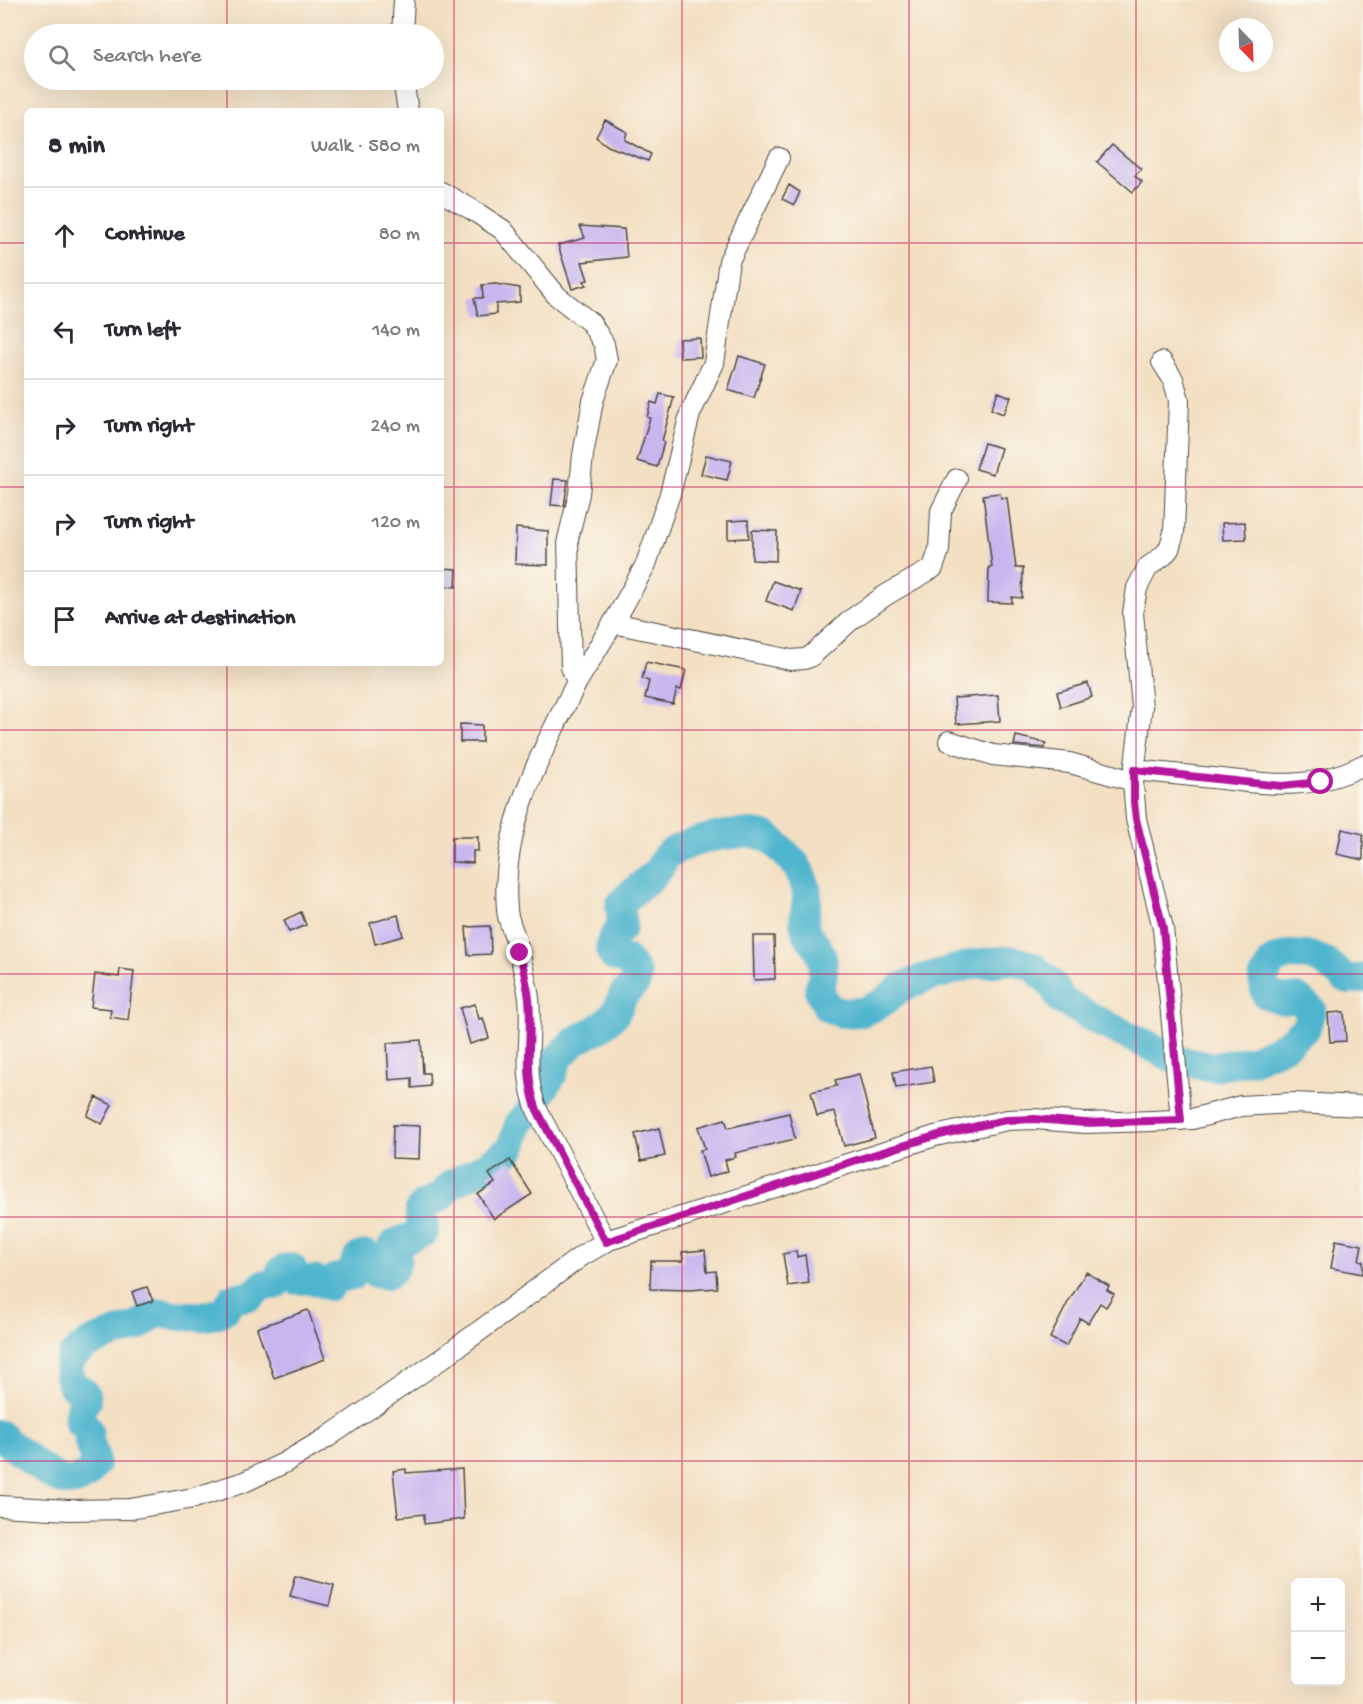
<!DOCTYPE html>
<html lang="en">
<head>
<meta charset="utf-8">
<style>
	body { margin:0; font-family:"Gochi Hand",sans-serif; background:#f7f7f7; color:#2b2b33 }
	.controls { position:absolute; right:18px; bottom:18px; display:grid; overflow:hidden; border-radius:9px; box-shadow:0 6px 24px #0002 }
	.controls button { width:54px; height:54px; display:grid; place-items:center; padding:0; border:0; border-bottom:2px solid #e1e1e2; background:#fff; color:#2b2b33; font:30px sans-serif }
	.compass { position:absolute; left:1219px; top:18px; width:54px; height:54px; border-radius:50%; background:#fff; box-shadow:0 6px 24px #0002; rotate:157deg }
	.stop { position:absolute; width:18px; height:18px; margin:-14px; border:4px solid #b5179e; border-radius:50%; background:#fff }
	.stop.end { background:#b5179e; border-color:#fff; box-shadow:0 2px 6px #0008 }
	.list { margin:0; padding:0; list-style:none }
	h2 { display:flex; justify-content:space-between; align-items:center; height:78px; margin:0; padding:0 24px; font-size:26px }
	h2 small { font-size:20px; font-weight:400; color:#7c7c81 }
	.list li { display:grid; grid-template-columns:39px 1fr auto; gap:18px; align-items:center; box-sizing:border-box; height:96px; padding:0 24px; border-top:2px solid #e1e1e2 }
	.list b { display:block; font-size:22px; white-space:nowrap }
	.list em { font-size:20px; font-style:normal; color:#7c7c81 }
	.icon { flex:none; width:33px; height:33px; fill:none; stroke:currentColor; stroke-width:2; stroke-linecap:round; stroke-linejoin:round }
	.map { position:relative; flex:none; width:1363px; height:1704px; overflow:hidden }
	.search { position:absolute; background:#fff; box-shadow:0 6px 24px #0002; left:24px; top:24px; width:420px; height:66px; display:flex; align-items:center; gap:15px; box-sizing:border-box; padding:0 21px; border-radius:33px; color:#7c7c81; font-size:22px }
	.panel { position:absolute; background:#fff; box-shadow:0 6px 24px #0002; left:24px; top:108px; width:420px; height:558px; border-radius:9px }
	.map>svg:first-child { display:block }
</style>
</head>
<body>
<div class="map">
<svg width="1363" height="1704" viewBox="0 0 1363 1704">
	<rect width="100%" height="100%" fill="#fbf7ec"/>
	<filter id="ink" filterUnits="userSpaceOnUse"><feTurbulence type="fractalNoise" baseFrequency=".0167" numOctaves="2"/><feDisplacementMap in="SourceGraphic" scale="12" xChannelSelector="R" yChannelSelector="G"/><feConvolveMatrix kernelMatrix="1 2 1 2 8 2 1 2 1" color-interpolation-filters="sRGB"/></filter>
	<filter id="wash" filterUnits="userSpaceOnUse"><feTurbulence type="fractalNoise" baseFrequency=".008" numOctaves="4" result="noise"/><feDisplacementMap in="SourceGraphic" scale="24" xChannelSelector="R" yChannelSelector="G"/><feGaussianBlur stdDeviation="1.35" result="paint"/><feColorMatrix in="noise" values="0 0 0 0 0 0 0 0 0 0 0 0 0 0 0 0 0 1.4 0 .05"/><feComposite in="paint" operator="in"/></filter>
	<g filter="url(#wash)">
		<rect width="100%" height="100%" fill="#f3dfc2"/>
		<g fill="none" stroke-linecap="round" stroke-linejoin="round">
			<path stroke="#50b5ce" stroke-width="30" d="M0 1435C10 1445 22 1453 33 1462 54 1478 76 1495 95 1464L94 1454 89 1442 88 1430 84 1424 79 1422C78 1413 80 1409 86 1401 86 1391 81 1389 72 1385 54 1343 113 1337 138 1326 144 1323 150 1316 157 1314 162 1312 166 1314 171 1315 186 1316 212 1320 225 1309 228 1306 231 1301 233 1298L251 1296 263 1285H274L277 1283 281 1271 287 1268H292L297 1280H314L330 1286 336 1278 351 1276 356 1260 360 1256 367 1255 371 1259 372 1268 375 1273 387 1275 393 1270 397 1259 391 1248C400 1237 412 1240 424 1232V1224L420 1217V1209L424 1204 440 1197 452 1184 486 1166 511 1149 519 1124 532 1109 552 1075 558 1058 575 1041 598 1029 615 1014 624 994 636 982 637 975 627 960 613 956C606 945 614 936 622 927L620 905C631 891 646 884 657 871 662 866 663 857 670 853 693 839 741 828 767 837 772 839 792 860 796 865 802 874 808 889 807 900 806 910 802 921 806 931 808 937 814 941 817 946 825 960 825 974 819 989L827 1007 841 1013 862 1012 880 1004 902 987 925 978 974 964 1013 960 1034 967 1054 986 1061 1000 1100 1022 1180 1061 1213 1067 1253 1060 1284 1046 1306 1028 1311 1009 1297 998 1283 1000 1266 994 1263 979 1273 961 1289 955 1310 956 1323 961 1348 980 1363 978"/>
		</g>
		<g id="blocks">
			<path fill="#c9b6ef" d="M605 120 627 132 625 140 651 154 648 161 608 146 596 137Z
				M1112 145 1141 169 1135 176 1142 182 1133 192 1097 162Z
				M789 185 800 192 794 205 782 199Z
				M580 226 624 229 627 257 582 262 588 280 584 281 586 285 572 289 558 245 585 238Z
				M495 284 520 288V302L496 304V314L478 316 474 298H483L482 285Z
				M700 338 701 357 680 358 679 339Z
				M739 356 765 364 754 398 728 390Z
				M998 392 1011 397 1003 414 991 409Z
				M660 394 674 397 662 441 664 442 657 467 637 461 650 418 647 417 651 402 657 404Z
				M984 443 1001 448 993 474 976 469Z
				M706 455 732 461 727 480 701 474Z
				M554 479 568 480 564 506 551 505Z
				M1000 493 1001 498H1007L1016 568H1023L1022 598 1012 597V603L988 602 989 567H992L983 495Z
				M748 520 749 538 728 539V521Z
				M1245 522 1246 539 1223 540 1222 523Z
				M516 528 548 531V565L515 564Z
				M752 530 777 531 776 561 752 560Z
				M441 568 457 569 456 587 441 586Z
				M773 581 801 591 794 611 766 601Z
				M646 662 686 670 681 690 677 689 673 704 645 698 649 681 642 679Z
				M1088 683 1092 697 1061 707 1057 692Z
				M998 695 1000 721 956 724 954 698Z
				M460 724 482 725V742H460Z
				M1016 736 1046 743 1045 748 1014 745Z
				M1342 829 1363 834V860L1337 854Z
				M452 837H478V851H473V863L452 862Z
				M301 912 306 925 289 932 284 920Z
				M398 915 403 936 375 944 370 923Z
				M490 926 491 954 468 955 466 927Z
				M753 936H774L775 979 754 980Z
				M120 969 134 971 128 1020 110 1017 111 1009 91 1007 95 974 119 977Z
				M475 1004 479 1019 483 1018 489 1038 470 1044 460 1008Z
				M1344 1012 1346 1041 1330 1042 1328 1013Z
				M421 1040 423 1073H429L430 1086 412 1088V1078L389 1080 387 1043Z
				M931 1066 934 1082 896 1088 893 1072Z
				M859 1074 875 1138 844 1146 835 1112 817 1116 811 1092 837 1086 835 1080Z
				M96 1097 112 1105 102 1124 87 1116Z
				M789 1113 795 1139 735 1153 736 1157 725 1160 728 1171 708 1177 700 1150 705 1149 698 1127 725 1119 728 1128Z
				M393 1125 420 1126 419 1159 392 1158Z
				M659 1128 665 1156 641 1161 635 1134Z
				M510 1160 532 1194 494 1219 478 1194 495 1183 489 1174Z
				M1336 1240 1362 1245 1359 1260 1363 1261V1274L1331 1268Z
				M705 1250 707 1272 716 1271 717 1288 689 1290 650 1289 651 1261H683L682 1252Z
				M796 1251 797 1257 805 1255 809 1283 788 1286 783 1254Z
				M1086 1272 1109 1286 1107 1290 1114 1294 1106 1307 1100 1303 1088 1323 1080 1318 1066 1346 1050 1338 1067 1304Z
				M147 1287 153 1301 137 1306 132 1292Z
				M308 1310 325 1359 274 1378 257 1328Z
				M406 1469V1473L462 1469 464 1519 424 1524V1514L398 1517 393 1471Z
				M296 1575 334 1585 329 1606 290 1596Z"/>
		</g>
	</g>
	<g filter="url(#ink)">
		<use href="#blocks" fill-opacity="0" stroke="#494642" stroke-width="1.5"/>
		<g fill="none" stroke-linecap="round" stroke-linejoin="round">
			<defs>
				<path id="minor" d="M402 34 404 0
					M403 80 408 111
					M441 192 471 209 503 230 557 296 591 323 604 344 607 360 593 401 583 455 579 494 568 539 571 667 577 682C542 752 500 827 507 909 507 919 513 930 516 940 521 959 526 978 529 998 533 1038 521 1070 537 1110L606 1242
					M1162 362 1173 379 1179 400 1174 533 1169 549 1163 556 1148 567 1137 588 1133 613 1142 707 1133 781 1136 819 1163 928 1181 1120
					M613 623 791 660 804 659 810 657 852 619 886 595 933 568 939 550 941 511 957 479
					M577 682 618 615 646 564 670 494 690 414 714 363 729 261 779 158
					M949 741 993 755 1070 763 1133 781
					M1134 770C1163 773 1192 776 1222 779 1274 785 1314 790 1363 765
					M0 1506 69 1510 130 1509 194 1498 244 1482 284 1463 328 1437 437 1362 583 1255 609 1240 935 1136 1007 1120 1035 1119 1085 1123 1153 1121 1192 1119 1241 1106 1293 1103 1363 1106"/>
			</defs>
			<use href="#minor" stroke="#494642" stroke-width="22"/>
			<use href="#minor" stroke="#fff" stroke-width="20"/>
		</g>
	</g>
	<g fill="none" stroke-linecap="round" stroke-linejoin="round" filter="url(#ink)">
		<path stroke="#b5179e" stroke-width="8" d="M520 953C523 968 527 983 529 999 533 1039 522 1070 537 1110L606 1242 863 1158 935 1136 982 1125 1006 1120 1035 1119 1085 1123 1181 1120 1163 928 1136 819 1134 802V770L1282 786 1321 782"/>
	</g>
	<path fill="none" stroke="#c2185b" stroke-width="1.5" stroke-opacity="0.55" d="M227 0V34M454 0V1704M682 0V1704M909 0V1704M1136 0V1704M227 80V111M0 243H27M441 243H1363M0 487H27M441 487H1363M227 663V1704M0 730H1363M0 974H1363M0 1217H1363M0 1461H1363"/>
</svg>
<div class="controls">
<button>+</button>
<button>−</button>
</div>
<svg class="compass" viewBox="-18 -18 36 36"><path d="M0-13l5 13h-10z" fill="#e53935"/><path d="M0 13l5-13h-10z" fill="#7c7c81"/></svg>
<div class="stop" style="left:1321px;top:782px"></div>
<div class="stop end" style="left:520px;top:953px"></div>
<div class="search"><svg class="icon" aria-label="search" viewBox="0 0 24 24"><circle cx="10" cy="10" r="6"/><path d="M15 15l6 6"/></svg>Search here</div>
<section class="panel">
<h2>8 min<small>Walk · 580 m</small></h2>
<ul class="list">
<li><svg class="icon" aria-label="ahead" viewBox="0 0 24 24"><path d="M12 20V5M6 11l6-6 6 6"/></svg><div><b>Continue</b></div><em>80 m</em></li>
<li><svg class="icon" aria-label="left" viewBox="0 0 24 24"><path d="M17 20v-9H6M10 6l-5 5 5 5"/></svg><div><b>Turn left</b></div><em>140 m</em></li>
<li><svg class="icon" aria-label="right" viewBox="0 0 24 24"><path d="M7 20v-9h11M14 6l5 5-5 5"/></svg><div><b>Turn right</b></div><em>240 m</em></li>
<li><svg class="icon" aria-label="right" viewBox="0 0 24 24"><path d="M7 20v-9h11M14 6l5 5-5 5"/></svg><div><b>Turn right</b></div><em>120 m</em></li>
<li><svg class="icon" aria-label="arrive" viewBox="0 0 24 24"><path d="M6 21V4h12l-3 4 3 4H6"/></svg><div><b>Arrive at destination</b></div></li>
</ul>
</section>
</div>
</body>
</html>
